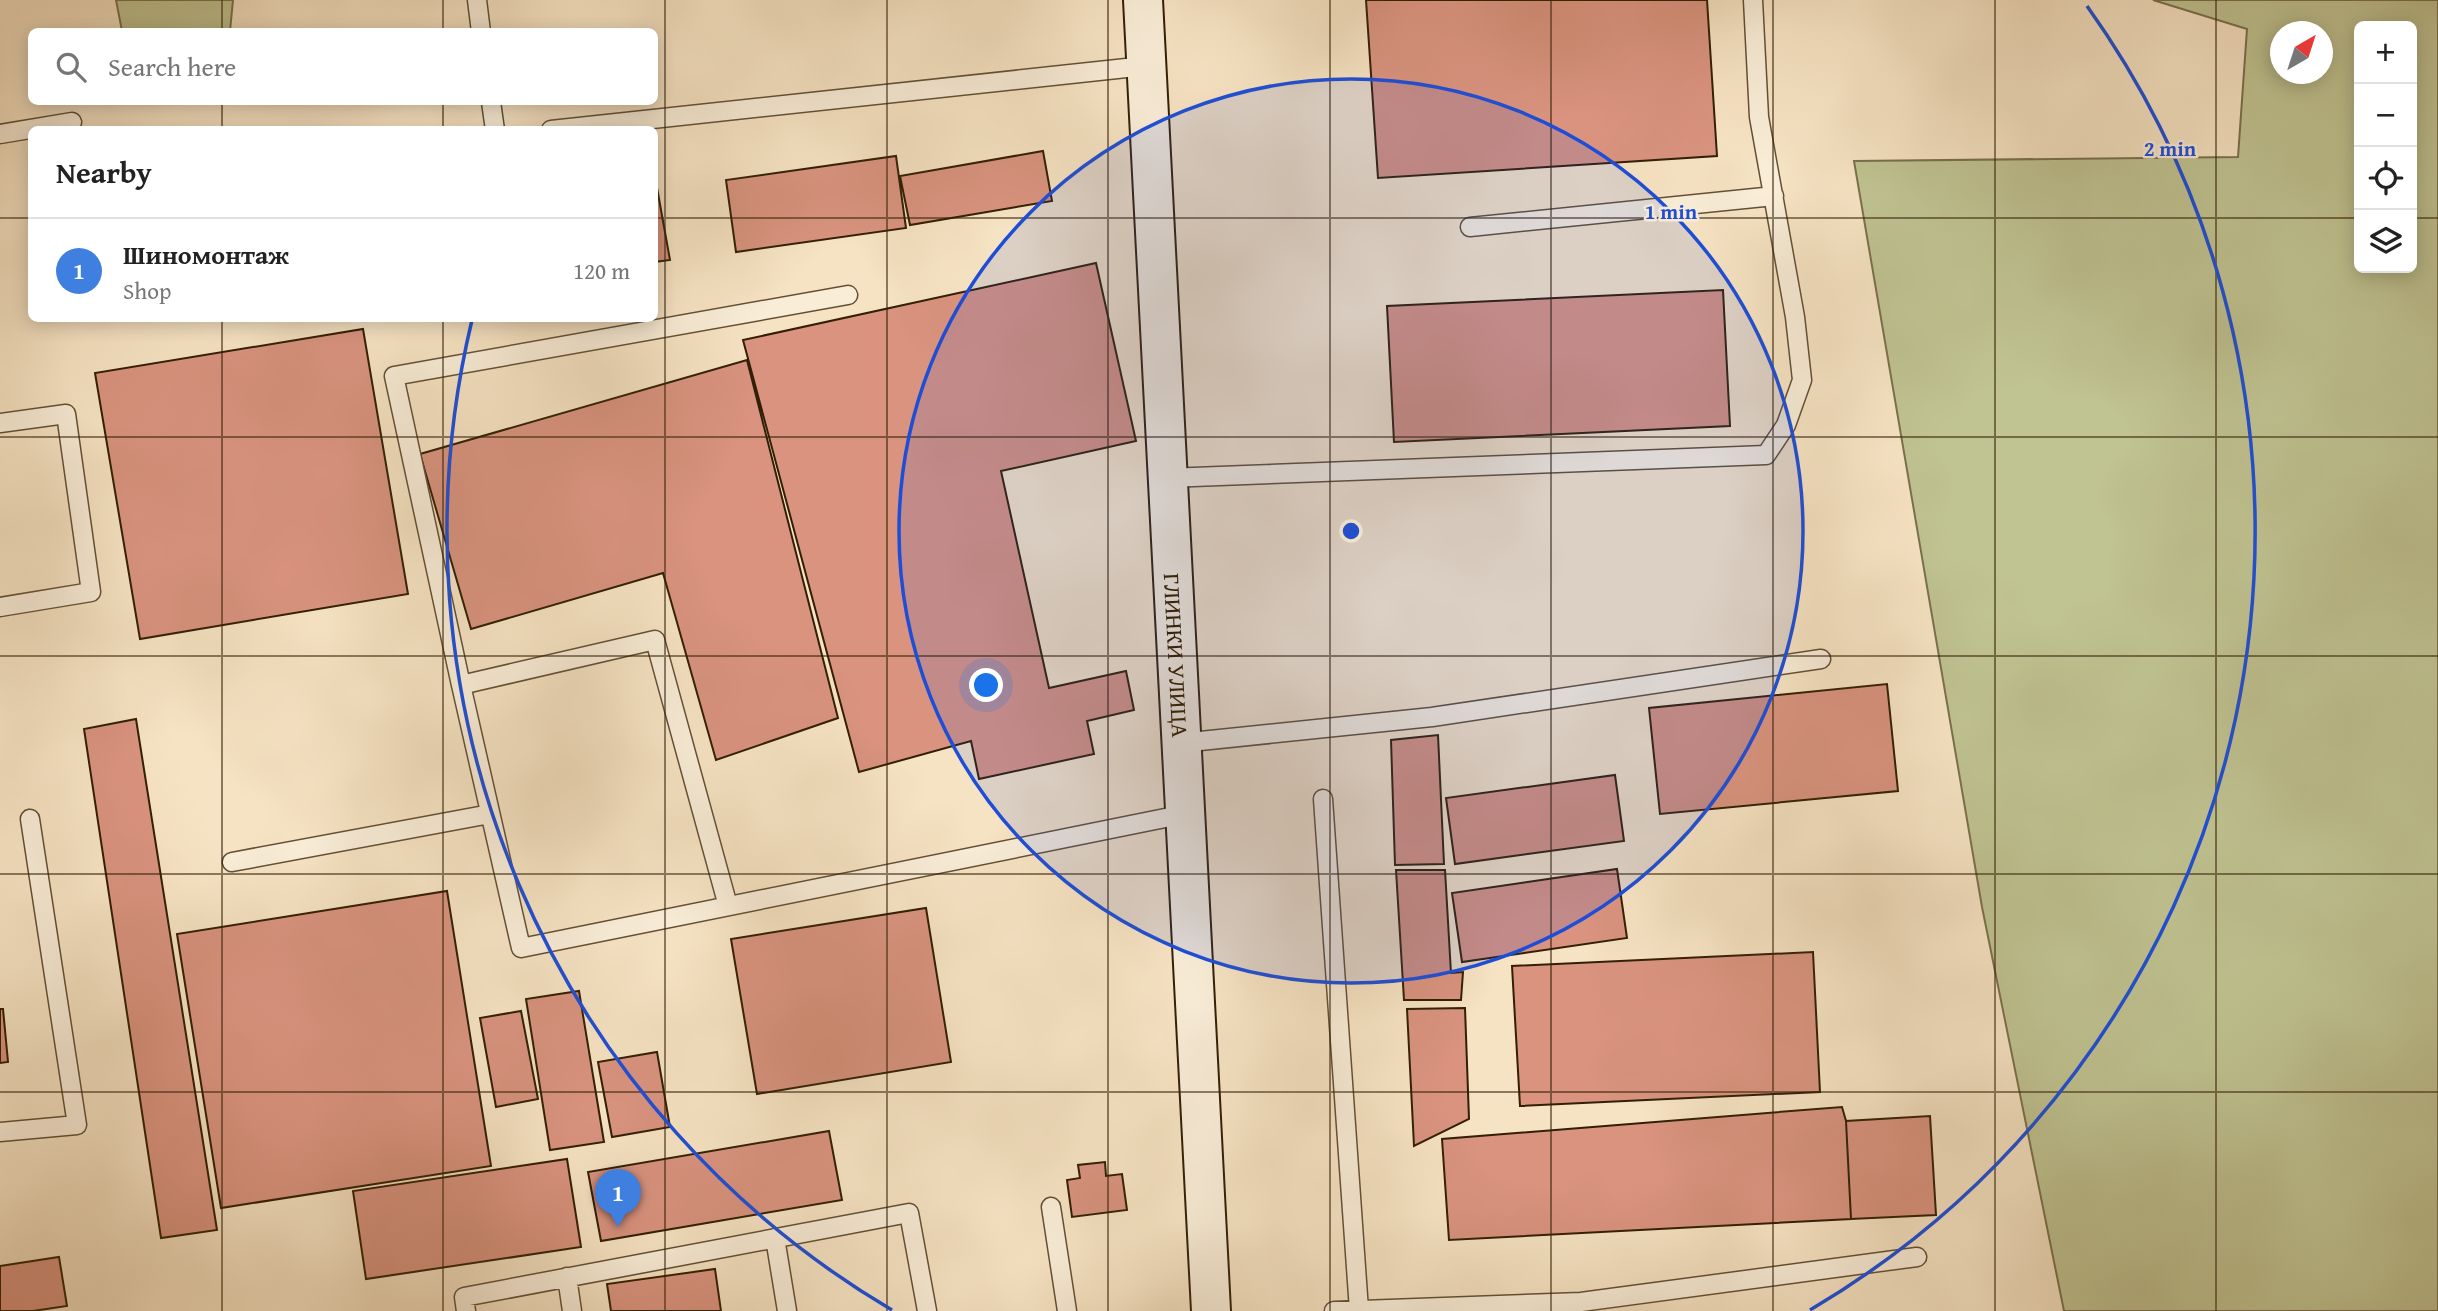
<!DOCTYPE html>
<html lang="en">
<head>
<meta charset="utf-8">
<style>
	body { margin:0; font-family:"Gentium Book Plus",serif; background:#f2f2f2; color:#222 }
	.controls { position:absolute; right:21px; top:21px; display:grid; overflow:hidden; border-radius:10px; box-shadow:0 4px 18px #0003 }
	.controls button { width:63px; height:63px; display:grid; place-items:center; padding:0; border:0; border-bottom:2px solid #e0e0e0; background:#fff; color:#222; font:35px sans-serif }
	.compass { position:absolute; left:2270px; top:21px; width:63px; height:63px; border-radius:50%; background:#fff; box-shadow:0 4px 18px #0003; rotate:39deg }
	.you { position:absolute; left:987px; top:686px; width:24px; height:24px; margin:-18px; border:5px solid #fff; border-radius:50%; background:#1a73e8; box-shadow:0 0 0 10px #1a73e833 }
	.badge { display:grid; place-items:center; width:46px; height:46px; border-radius:50%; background:#ea580c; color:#fff; font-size:23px; font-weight:700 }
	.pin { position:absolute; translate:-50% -58px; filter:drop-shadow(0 2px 4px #0008) }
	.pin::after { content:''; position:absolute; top:37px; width:24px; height:21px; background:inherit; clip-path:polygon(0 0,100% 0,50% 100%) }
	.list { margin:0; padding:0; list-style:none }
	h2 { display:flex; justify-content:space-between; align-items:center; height:91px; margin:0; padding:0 28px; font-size:30px }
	h2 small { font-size:23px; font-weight:400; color:#767676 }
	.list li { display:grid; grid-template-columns:46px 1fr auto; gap:21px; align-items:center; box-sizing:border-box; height:105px; padding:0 28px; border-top:2px solid #e0e0e0 }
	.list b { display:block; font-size:26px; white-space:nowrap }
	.list p { margin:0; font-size:23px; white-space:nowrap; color:#767676 }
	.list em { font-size:23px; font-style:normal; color:#767676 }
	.icon { flex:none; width:38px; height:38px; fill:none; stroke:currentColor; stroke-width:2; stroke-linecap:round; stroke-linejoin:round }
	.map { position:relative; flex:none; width:2438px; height:1311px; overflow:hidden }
	.search { position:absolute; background:#fff; box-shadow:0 4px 18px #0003; left:28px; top:28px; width:630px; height:77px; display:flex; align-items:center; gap:18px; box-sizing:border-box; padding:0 24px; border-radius:10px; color:#767676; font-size:26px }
	.panel { position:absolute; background:#fff; box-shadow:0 4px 18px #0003; left:28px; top:126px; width:630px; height:196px; border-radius:10px }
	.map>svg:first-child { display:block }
</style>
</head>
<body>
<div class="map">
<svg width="2438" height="1311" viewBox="0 0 2438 1311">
	<rect width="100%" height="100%" fill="#f6e3c3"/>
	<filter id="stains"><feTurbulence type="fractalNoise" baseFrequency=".00286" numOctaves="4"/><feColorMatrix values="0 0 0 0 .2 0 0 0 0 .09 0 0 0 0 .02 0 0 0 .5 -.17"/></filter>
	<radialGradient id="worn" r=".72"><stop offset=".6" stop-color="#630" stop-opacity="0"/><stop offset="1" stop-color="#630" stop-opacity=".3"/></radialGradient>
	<path fill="#c0c392" stroke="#79714c" stroke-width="2" fill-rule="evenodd" d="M116 0H233L230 31H122Z
		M2153 0H2438V1311H2064L1982 907 1854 161 2238 157 2247 29ZM2359 26H2412V268H2359ZM2280 32H2322V74H2280Z"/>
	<path fill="#d9937f" stroke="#321f05" stroke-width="2" d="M1366 0H1707L1717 156 1378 178Z
		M1043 151 1052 201 910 225 900 176Z
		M896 156 906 228 736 252 726 180Z
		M654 171 670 260 654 262Z
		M1096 263 1136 441 1001 471 1049 688 1126 671 1134 710 1087 721 1094 754 979 779 971 741 859 772 743 340Z
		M1723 290 1730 426 1394 442 1387 306Z
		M363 329 408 594 140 639 95 373Z
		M747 360 838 718 716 760 663 573 471 629 420 454Z
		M1887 684 1898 791 1660 814 1649 708Z
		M136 719 217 1230 161 1238 84 729Z
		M1438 735 1444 864 1395 865 1391 740Z
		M1615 775 1624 841 1455 864 1446 798Z
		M1617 869 1627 938 1462 962 1452 893Z
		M1396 870H1445L1451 973 1463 972 1461 1000H1404Z
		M447 891 491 1166 221 1208 177 934Z
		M926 908 951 1062 757 1094 731 939Z
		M1813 952 1820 1092 1520 1106 1512 966Z
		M579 991 604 1142 550 1150 526 999Z
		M1465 1008 1469 1119 1414 1146 1407 1009Z
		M0 1009H3L8 1062 0 1063Z
		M521 1011 538 1099 496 1107 480 1018Z
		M657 1052 670 1127 612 1137 598 1062Z
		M1842 1107 1846 1121 1851 1219 1449 1240 1442 1139Z
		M1930 1116 1936 1215 1851 1219 1846 1121Z
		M829 1131 842 1200 601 1241 588 1172Z
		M567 1159 581 1247 366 1279 353 1191Z
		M1105 1162 1106 1176 1122 1174 1127 1210 1072 1217 1067 1180 1080 1178 1078 1165Z
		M59 1257 67 1306 33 1311H0V1266Z
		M715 1269 721 1311H611L607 1284Z"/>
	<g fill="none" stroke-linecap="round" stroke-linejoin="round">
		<defs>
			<path id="lane" d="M477 0 481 32
				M491 102 495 130
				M551 130 1145 66
				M0 134 72 122
				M1470 227 1774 196
				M0 423 66 414 91 592 0 607
				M1167 478 1766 455 1786 425 1802 380 1795 317 1759 117 1753 0
				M461 685 394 376 848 295
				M1181 743 1432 717 1821 659
				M1323 799 1359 1310
				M232 862 490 814
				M728 906 655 640 461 685 521 948 1185 814
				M0 1132 77 1125 30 819
				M1051 1207 1067 1311
				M775 1238 787 1311
				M567 1277 572 1311
				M466 1311 464 1297 909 1213 927 1311
				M1334 1311 1581 1302 1917 1257"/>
			<g id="secondary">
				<path id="s1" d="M1143 0 1211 1311"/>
			</g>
		</defs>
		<use href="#lane" stroke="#635034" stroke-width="21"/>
		<use href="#secondary" stroke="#321f05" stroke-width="42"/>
		<use href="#lane" stroke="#f9edd8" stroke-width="18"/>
		<use href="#secondary" stroke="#f9edd8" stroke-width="38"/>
	</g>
	<path fill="none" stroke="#321f05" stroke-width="2" stroke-opacity="0.55" d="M222 0V32M443 0V32M665 0V1311M887 0V1311M1108 0V1311M1330 0V1311M1551 0V1311M1773 0V1311M1995 0V1311M2216 0V1311M222 102V130M443 102V130M0 218H32M654 218H2359M2412 218H2438M222 318V1311M443 318V1311M0 437H2438M0 656H2438M0 874H2438M0 1092H2438"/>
	<circle cx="1351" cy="531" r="452" fill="#1d4ed8" fill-opacity=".12"/>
	<g fill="none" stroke="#1d4ed8" stroke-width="3.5">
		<circle cx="1351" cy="531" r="452"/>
		<path d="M892 1310A904 904 0 0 1 472 320M2087 6A904 904 0 0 1 1810 1310"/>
	</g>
	<g text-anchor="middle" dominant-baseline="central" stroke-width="5" stroke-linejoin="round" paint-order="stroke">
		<g font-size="23" fill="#321f05" stroke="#f9edd8">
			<text stroke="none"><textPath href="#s1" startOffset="656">ГЛИНКИ УЛИЦА</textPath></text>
		</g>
	</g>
	<circle cx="1351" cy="531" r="10" fill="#1d4ed8" stroke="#f9edd8" stroke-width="3.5"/>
	<g font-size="21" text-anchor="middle" font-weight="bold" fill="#1d4ed8" stroke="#f9edd8" stroke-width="5" stroke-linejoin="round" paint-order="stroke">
		<text x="2170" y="156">2 min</text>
		<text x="1671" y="219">1 min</text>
	</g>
	<rect width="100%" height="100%" filter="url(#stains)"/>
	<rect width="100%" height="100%" fill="url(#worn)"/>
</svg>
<div class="controls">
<button>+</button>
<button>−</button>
<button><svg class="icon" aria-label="locate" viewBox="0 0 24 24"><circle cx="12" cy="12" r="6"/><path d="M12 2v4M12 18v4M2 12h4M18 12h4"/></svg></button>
<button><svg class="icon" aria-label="layers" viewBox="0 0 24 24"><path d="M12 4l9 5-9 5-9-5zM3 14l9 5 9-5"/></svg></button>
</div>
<svg class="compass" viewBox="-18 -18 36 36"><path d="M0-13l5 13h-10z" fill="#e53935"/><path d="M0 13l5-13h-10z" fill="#767676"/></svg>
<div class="you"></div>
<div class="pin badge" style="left:618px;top:1227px;background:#3f7fe0">1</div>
<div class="search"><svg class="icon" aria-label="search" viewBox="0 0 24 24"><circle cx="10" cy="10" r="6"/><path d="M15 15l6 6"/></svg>Search here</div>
<section class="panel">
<h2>Nearby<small></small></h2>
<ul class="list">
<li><span class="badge" style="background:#3f7fe0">1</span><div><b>Шиномонтаж</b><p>Shop</p></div><em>120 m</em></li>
</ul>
</section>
</div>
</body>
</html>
